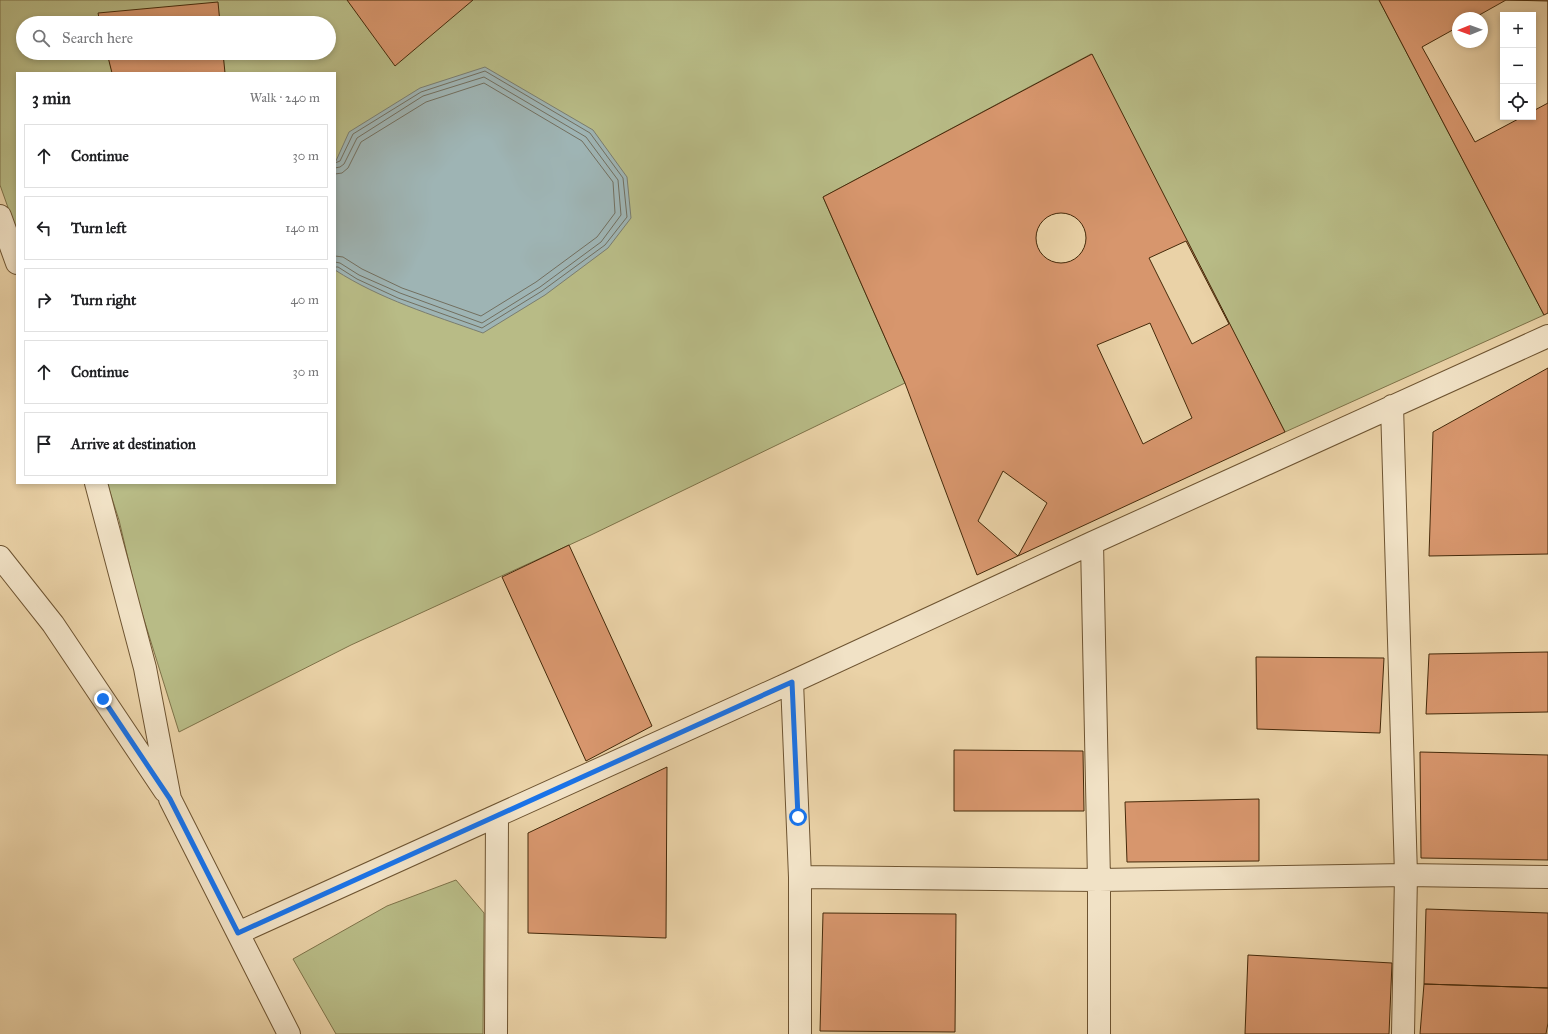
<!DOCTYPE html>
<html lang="en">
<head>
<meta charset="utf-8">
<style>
	body { margin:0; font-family:"IM FELL Great Primer",serif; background:#f6f6f6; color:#202124 }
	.controls { position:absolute; right:12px; top:12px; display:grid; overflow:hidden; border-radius:0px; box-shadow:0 2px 6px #0003 }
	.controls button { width:36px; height:36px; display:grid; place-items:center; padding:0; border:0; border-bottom:1px solid #e0e0e0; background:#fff; color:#202124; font:20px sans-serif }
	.compass { position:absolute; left:1452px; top:12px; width:36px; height:36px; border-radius:50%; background:#fff; box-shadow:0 2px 6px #0003; rotate:269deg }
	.stop { position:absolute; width:12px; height:12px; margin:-9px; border:3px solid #1a73e8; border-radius:50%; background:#fff }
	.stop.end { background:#1a73e8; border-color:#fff; box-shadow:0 1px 4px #0008 }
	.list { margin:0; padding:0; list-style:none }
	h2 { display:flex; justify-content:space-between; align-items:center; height:52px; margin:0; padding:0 16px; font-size:17px }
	h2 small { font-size:13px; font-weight:400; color:#757577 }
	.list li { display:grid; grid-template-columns:26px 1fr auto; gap:12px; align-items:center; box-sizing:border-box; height:64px; margin:0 8px 8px; padding:0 8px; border:1px solid #e0e0e0; border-radius:0px }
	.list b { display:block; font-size:15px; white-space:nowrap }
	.list em { font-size:13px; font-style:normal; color:#757577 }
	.icon { flex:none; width:22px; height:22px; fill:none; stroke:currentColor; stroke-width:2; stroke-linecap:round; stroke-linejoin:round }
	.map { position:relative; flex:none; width:1548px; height:1034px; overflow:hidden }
	.search { position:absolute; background:#fff; box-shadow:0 2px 6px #0003; left:16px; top:16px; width:320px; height:44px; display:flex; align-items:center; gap:10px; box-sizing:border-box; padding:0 14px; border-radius:22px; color:#757577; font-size:15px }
	.panel { position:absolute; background:#fff; box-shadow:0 2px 6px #0003; left:16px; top:72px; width:320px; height:412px; border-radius:0px }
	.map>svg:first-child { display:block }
</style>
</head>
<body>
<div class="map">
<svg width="1548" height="1034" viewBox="0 0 1548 1034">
	<rect width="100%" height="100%" fill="#ead2a7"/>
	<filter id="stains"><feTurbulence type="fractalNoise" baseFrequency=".005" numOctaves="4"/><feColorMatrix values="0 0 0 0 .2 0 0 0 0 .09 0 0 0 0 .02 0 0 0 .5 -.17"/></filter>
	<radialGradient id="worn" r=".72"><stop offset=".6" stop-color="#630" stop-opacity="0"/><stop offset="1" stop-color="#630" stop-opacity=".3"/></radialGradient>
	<path fill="#b8bb86" stroke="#7e7248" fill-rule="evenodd" d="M0 0H1379L1544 315 1285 432 1091 54 823 197 905 383 591 535 351 645 179 732 137 597 119 520 107 483H335V73H17V233L0 185ZM23 23H329V53H23Z
		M456 880 484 913 483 1034H336L293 959 387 906Z"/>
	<path fill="#9eb4b4" stroke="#7a7d70" d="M485 67 593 130 627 177 631 218 608 248 545 295 483 333C432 315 380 299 335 270V163L349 132 420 88Z"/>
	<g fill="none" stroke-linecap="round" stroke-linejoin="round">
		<path stroke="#726f5f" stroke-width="1" d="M335 163 340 161 353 134 421 92 485 71 590 133 623 178 627 217 605 245 542 291 482 328 398 298 357 279 338 267H335
			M335 168 340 167 344 164 357 138 423 96 484 77 586 137 618 180 621 215 601 242 540 287 482 323 400 293 359 275 340 263 335 262
			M335 174 342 173 348 168 361 142 426 102 484 83 582 141 613 182 615 213 597 237 536 282 481 316 402 288 362 269 343 257 335 256"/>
	</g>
	<path fill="#d7966d" stroke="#452a0a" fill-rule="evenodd" d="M347 0H473L395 66Z
		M1379 0H1548V313L1544 315ZM1503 15H1533V117H1503ZM1458 18H1482V42H1458Z
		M1506 0 1548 1V103L1533 111V15H1503V117H1522L1475 142 1422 47 1458 27V42H1482V18H1474Z
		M218 2 220 23H100L98 13Z
		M107 53H223L225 73H112Z
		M1092 54 1285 432 977 575 905 383 823 197Z
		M1036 238a25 25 0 1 1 50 0a25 25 0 1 1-50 0Z
		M1186 241 1229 324 1192 344 1149 258Z
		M1150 323 1192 418 1143 444 1097 345Z
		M1548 368V554L1429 556 1433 432Z
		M1003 471 1047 503 1018 556 978 521Z
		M569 545 652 726 586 761 502 577Z
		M1548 652V712L1426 714 1429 654Z
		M1256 657 1384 658 1380 733 1257 729Z
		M954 750 1083 751 1084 811H954Z
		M1420 752 1548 755V860L1421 858Z
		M667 767 666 938 528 933V833Z
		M1259 799V861L1127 862 1125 802Z
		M1426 909 1548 913V988L1424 984Z
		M823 913 956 914 955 1032 820 1031Z
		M1248 955 1392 963 1389 1034H1245Z
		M1424 984 1548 988V1023L1546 1034H1420Z"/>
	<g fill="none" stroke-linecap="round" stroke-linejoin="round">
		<defs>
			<path id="minor" d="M0 216 17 263
				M1392 406 1406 875 1403 1034
				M96 483 145 668 170 799 289 1034
				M1092 543 1099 880V1034
				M0 557 53 624 165 791
				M792 682 800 877V1034
				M800 877 1099 880 1406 875 1548 877
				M238 933 792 682 1092 543 1548 336
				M496 1034 497 816"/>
		</defs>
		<use href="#minor" stroke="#6e5431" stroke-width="24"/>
		<use href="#minor" stroke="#f1e2c6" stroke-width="22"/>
	</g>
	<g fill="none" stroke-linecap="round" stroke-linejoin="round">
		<path stroke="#1a73e8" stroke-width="5" d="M103 699 170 799 238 933 792 682 798 817"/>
	</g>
	<rect width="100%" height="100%" filter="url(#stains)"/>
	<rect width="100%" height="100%" fill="url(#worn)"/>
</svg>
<div class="controls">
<button>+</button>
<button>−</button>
<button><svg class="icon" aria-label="locate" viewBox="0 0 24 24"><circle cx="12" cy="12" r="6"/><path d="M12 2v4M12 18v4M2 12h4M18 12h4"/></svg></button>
</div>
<svg class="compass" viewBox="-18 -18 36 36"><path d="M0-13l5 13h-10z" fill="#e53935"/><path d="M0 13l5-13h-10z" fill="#757577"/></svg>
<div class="stop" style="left:798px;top:817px"></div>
<div class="stop end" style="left:103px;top:699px"></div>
<div class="search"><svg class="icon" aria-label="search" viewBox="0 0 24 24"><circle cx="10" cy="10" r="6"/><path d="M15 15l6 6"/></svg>Search here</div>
<section class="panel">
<h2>3 min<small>Walk · 240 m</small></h2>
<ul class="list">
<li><svg class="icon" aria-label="ahead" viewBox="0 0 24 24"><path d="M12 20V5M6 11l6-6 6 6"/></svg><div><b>Continue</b></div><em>30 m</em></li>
<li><svg class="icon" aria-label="left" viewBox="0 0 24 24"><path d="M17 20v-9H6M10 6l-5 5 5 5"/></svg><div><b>Turn left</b></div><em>140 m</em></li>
<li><svg class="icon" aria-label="right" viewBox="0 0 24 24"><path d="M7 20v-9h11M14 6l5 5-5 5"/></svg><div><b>Turn right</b></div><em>40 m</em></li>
<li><svg class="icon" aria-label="ahead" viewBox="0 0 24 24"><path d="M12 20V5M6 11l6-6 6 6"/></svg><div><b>Continue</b></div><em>30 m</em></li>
<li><svg class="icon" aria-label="arrive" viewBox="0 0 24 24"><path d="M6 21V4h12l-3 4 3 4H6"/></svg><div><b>Arrive at destination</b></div></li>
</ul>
</section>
</div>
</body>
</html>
